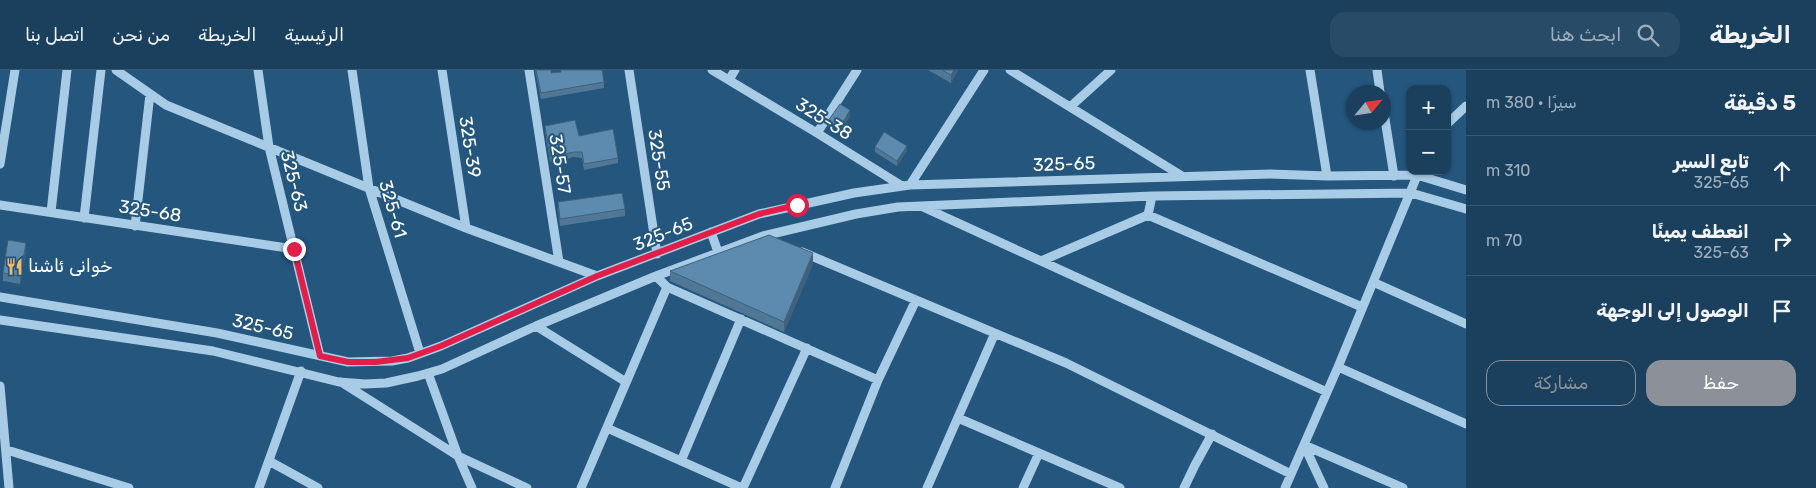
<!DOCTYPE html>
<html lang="ar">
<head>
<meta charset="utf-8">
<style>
	body { margin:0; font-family:Rubik,Cairo,sans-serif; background:#284b67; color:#f1f3f6; direction:rtl }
	.controls { position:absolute; right:15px; top:15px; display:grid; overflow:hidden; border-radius:10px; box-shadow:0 1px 4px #0004 }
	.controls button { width:45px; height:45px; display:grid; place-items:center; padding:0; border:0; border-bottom:1px solid #395973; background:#1b405e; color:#f1f3f6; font:25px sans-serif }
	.compass { position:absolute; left:1346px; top:15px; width:45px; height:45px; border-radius:50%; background:#1b405e; box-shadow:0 1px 4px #0004; rotate:61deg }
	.stop { position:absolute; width:15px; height:15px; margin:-11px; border:4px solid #e11d48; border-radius:50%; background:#fff }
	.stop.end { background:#e11d48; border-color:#fff; box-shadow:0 1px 5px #0008 }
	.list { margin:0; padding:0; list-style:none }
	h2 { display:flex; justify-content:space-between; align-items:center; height:65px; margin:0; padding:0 20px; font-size:21px }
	h2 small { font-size:16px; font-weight:400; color:#a0afbc }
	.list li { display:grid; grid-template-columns:32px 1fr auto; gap:15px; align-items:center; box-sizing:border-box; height:70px; padding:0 20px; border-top:1px solid #395973 }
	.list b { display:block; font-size:19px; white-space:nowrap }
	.list p { margin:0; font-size:16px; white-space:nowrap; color:#a0afbc }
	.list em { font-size:16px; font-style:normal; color:#a0afbc }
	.actions { display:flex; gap:10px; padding:15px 20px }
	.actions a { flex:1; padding:11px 0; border:1px solid #8c9099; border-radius:15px; text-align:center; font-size:18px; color:#8c9099 }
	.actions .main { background:#8c9099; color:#fff }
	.icon { flex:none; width:28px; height:28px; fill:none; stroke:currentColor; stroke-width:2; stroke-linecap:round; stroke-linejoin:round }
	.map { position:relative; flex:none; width:1466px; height:418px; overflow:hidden; direction:ltr }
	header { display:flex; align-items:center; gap:30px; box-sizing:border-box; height:70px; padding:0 25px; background:#1b405e; border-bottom:1px solid #395973 }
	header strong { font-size:24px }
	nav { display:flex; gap:28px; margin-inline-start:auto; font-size:18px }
	.search { width:350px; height:45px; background:#284b67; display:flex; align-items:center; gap:12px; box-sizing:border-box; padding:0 18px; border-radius:15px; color:#a0afbc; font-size:19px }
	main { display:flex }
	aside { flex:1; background:#1b405e }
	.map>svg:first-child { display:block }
</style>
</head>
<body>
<header>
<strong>الخريطة</strong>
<div class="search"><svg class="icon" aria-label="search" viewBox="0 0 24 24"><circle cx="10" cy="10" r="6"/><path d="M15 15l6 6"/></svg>ابحث هنا</div>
<nav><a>الرئيسية</a><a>الخريطة</a><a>من نحن</a><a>اتصل بنا</a></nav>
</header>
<main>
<aside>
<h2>5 دقيقة<small>سيرًا · 380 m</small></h2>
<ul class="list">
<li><svg class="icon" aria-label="ahead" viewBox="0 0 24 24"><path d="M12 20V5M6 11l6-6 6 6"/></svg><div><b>تابع السير</b><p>325-65</p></div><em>310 m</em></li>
<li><svg class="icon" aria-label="right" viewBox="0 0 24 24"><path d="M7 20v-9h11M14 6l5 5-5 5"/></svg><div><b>انعطف يمينًا</b><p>325-63</p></div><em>70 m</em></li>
<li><svg class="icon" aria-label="arrive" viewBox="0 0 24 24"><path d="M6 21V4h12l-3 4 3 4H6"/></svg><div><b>الوصول إلى الوجهة</b></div></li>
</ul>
<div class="actions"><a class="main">حفظ</a><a>مشاركة</a></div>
</aside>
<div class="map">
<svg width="1466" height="418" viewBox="0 0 1466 418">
	<rect width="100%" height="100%" fill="#24567e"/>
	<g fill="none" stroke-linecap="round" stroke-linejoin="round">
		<path stroke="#a9cce6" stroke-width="9" d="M116 0 166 35 466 158 597 206
			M258 0 269 77 320 286
			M352 0 369 118 420 283
			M442 0 466 158
			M529 0 559 192
			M629 0 657 184
			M712 0 817 63 902 116
			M1010 0 1182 106
			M1310 0 1327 106
			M1377 0 1380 22
			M729 10 735 0
			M1070 37 1111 0
			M1384 43 1394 106
			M1447 54 1466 36
			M817 63 857 0
			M0 94 15 0
			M910 115 984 0
			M1152 126 1148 145 1362 237
			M0 135 294 179
			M923 137 1327 322
			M51 142 67 0
			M84 148 101 0
			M135 156 150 24
			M711 162 718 182
			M802 182 1066 293 1291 404
			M1041 191 1148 145
			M656 206 667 217 878 310
			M1373 212 1466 254
			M0 227 217 263 348 292 392 291 408 288 441 276 597 206 759 144 854 123 910 115 1270 104 1327 106 1417 105 1466 120
			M0 250 213 281 339 312 365 314 386 313 418 306 442 299 536 256 656 206 763 166 856 144 898 137 1152 126 1411 123 1466 139
			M536 256 626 312
			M1338 297 1466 354
			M428 303 458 386 472 418
			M341 312 458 386 527 418
			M0 316 9 418
			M958 348 1120 418
			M607 358 742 418
			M1304 375 1403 418
			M1304 375 1324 418
			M7 380 129 418
			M269 391 318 418
			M681 391 741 249
			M259 418 301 301
			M581 418 667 217
			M743 418 807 278
			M835 418 878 310 916 230
			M927 418 995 263
			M1023 418 1039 383
			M1184 418 1195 395 1212 364
			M1285 418 1338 297 1419 101"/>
	</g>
	<path fill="#507896" d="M535 0H551V3L561 2V0H602L604 12V18L541 29Z
		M928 0H958L951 13Z
		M850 46 840 63 828 57V51Z
		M545 56 618 88V93L584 100 582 88 574 87 550 92 545 61Z
		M875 77 907 81 897 96 875 82Z
		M558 132 625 139V146L560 156 558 139Z
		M26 181 20 214 3 211V203Z
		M813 194 784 262 670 211V201Z"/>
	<path fill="#41617a" d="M954 0H958L951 13V5Z
		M850 40V46L840 63V58Z
		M907 76V81L897 96V91Z
		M26 173V181L20 214V206Z
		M813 183V194L784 262V252Z"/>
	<path fill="#5d8baf" stroke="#41617a" d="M536 0H551V3L561 2V0H602L604 12 541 23Z
		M942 0H954L951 5Z
		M840 34 850 40 840 58 828 51Z
		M575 50 579 66 613 59 618 88 584 94 582 82H574L550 87 545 56Z
		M884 62 907 76 897 91 875 77Z
		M622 123 625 139 560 149 558 132Z
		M769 165 813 183 784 252 670 201Z
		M8 170 26 173 20 206 3 203Z"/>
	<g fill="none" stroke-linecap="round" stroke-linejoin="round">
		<path stroke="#e11d48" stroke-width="6" d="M294 179 320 286 348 292H376L408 288 441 276 597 206 759 144 797 135"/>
	</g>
	<defs>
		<symbol id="restaurant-bare" viewBox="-9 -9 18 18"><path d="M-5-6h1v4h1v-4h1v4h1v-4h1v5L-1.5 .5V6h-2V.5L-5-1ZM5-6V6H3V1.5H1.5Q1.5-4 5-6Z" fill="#f0ba6c" stroke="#24567e" stroke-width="2.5" paint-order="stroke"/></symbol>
	</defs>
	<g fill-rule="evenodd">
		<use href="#restaurant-bare" x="2" y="184" width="25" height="25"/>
	</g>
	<g text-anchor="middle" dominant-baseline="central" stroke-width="4" stroke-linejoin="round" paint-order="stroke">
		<g font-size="18" fill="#fff" stroke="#24567e">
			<text transform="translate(824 49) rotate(32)">325-38</text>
			<text transform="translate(470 77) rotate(81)">325-39</text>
			<text transform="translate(659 90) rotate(81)">325-55</text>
			<text transform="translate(560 94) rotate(81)">325-57</text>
			<text transform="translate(1064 94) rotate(-2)">325-65</text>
			<text transform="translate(294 111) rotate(76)">325-63</text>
			<text transform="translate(393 139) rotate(74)">325-61</text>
			<text transform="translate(150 141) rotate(9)">325-68</text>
			<text transform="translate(663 164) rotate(-22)">325-65</text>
			<text transform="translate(263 257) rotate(13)">325-65</text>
		</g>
		<g font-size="18" fill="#fff" stroke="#24567e" text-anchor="start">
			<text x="28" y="196">خوانى ئاشنا</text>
		</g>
	</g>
</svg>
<div class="controls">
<button>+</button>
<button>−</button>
</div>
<svg class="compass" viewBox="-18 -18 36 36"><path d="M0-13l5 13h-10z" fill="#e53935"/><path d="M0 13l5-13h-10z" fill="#a0afbc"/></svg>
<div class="stop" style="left:797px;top:135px"></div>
<div class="stop end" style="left:294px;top:179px"></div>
</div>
</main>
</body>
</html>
